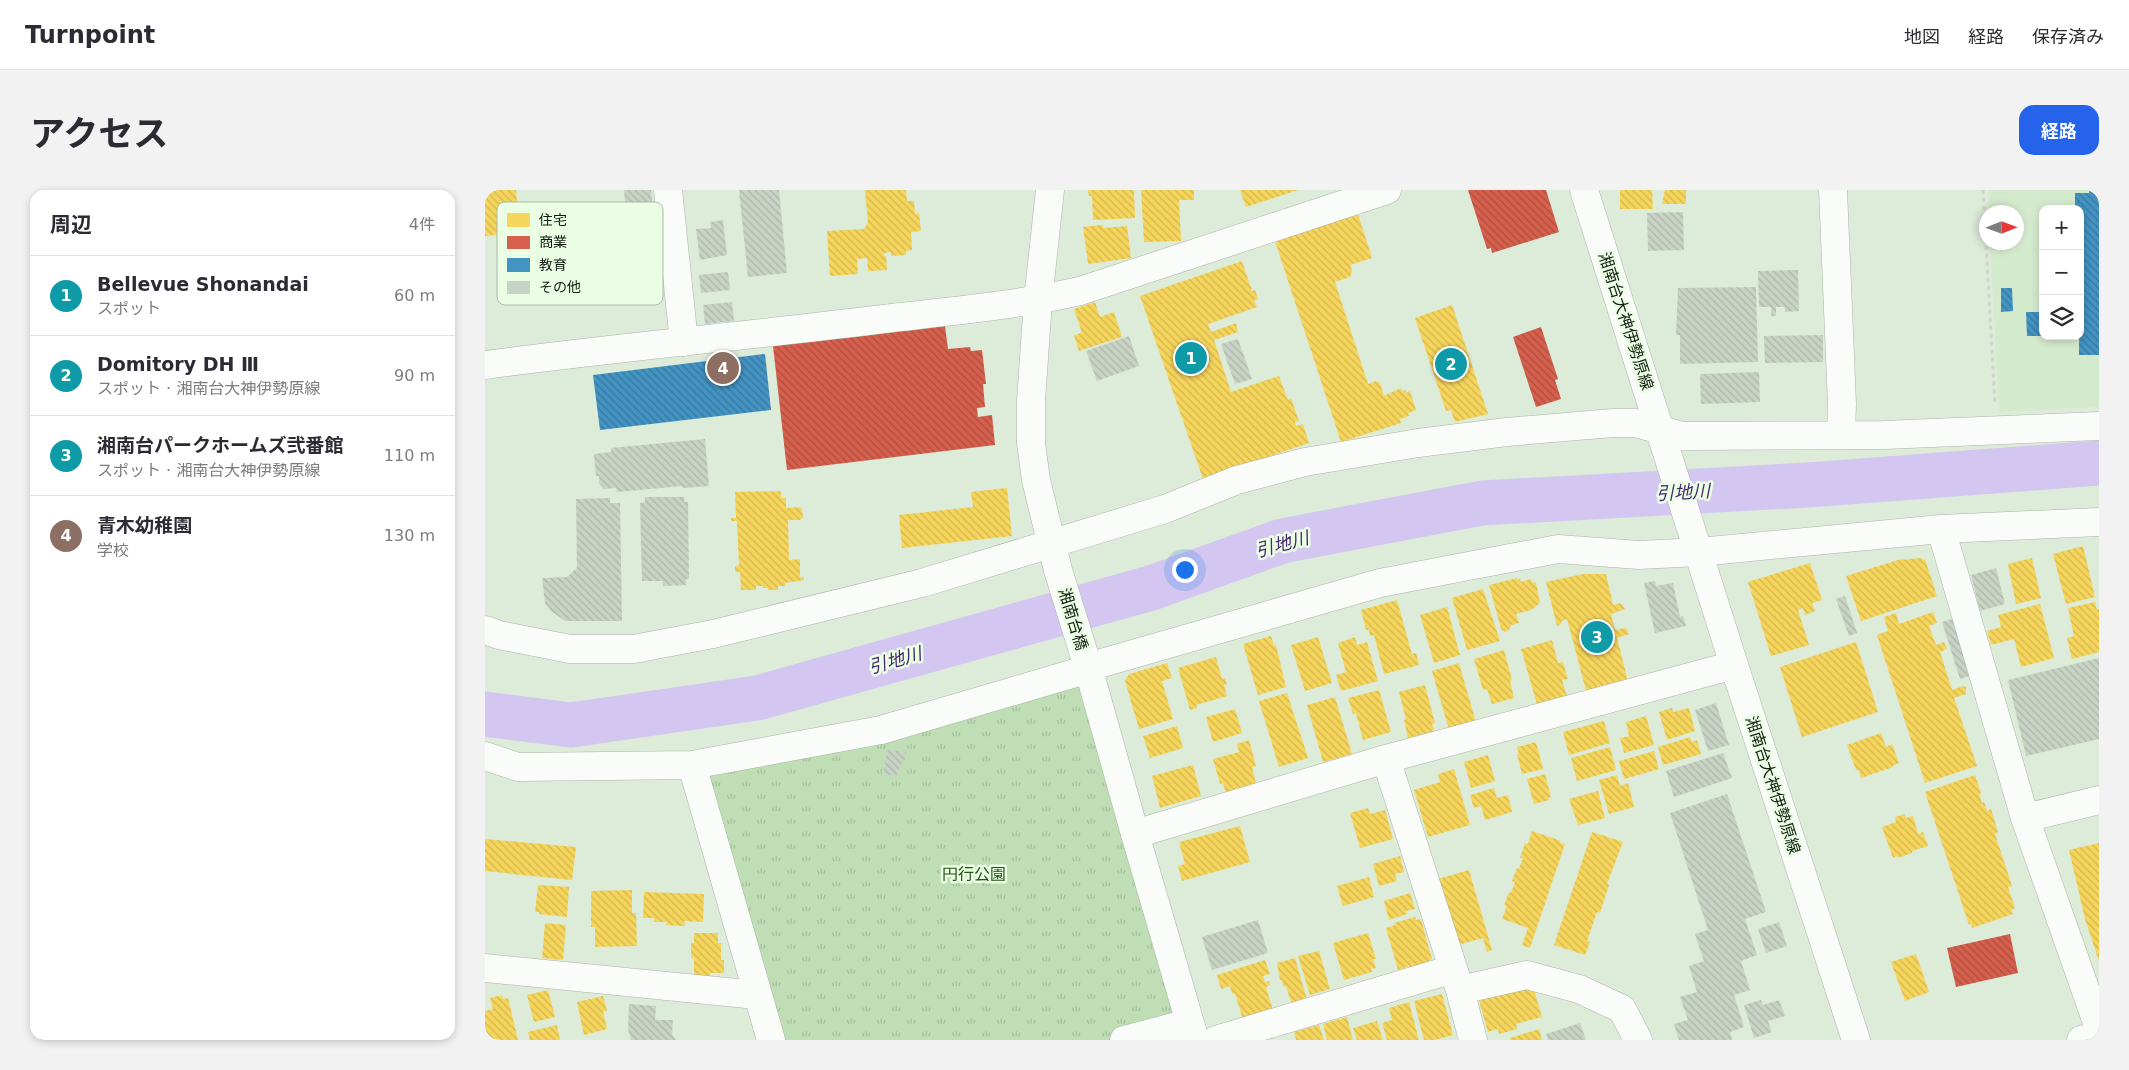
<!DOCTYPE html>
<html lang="ja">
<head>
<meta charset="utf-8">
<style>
	body { margin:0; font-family:"DejaVu Sans","Noto Sans JP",sans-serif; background:#f2f2f3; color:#2b2b33 }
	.controls { position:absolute; right:15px; top:15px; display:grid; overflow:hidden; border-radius:10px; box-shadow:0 2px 8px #0003 }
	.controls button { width:45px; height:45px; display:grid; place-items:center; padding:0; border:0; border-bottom:1px solid #e1e1e2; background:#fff; color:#2b2b33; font:25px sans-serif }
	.compass { position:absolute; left:1494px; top:15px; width:45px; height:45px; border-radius:50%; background:#fff; box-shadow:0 2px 8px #0003; rotate:89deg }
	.you { position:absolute; left:699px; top:379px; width:18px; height:18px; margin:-12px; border:4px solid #fff; border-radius:50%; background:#1a73e8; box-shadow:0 0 0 8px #1a73e833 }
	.badge { display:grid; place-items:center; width:32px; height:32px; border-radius:50%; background:#2563eb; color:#fff; font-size:16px; font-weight:700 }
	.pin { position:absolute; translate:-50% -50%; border:2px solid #fff; box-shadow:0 1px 5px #0006 }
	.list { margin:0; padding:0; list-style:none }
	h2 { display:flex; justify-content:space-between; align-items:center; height:65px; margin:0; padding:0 20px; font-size:21px }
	h2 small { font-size:16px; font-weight:400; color:#7c7c81 }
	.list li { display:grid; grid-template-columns:32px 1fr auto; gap:15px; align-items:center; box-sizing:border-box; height:80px; padding:0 20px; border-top:1px solid #e1e1e2 }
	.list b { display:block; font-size:19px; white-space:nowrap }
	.list p { margin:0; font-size:16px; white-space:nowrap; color:#7c7c81 }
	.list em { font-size:16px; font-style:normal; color:#7c7c81 }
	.icon { flex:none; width:28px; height:28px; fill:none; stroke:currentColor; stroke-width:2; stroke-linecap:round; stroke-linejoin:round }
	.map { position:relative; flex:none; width:1614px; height:850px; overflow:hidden; border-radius:15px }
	header { display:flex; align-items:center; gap:30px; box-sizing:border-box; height:70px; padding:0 25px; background:#fff; border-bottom:1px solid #e1e1e2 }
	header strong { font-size:24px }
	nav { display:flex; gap:28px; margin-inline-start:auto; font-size:18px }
	.intro { display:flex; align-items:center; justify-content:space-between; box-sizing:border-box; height:120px; padding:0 30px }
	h1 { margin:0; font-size:35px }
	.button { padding:12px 22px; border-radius:15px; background:#2563eb; color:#fff; font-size:18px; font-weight:700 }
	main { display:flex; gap:30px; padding:0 30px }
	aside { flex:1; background:#fff; border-radius:15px; box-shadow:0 2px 8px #0003 }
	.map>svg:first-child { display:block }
</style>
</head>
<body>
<header>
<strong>Turnpoint</strong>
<nav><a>地図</a><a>経路</a><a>保存済み</a></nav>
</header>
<div class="intro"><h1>アクセス</h1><a class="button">経路</a></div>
<main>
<aside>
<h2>周辺<small>4件</small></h2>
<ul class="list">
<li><span class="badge" style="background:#0f9aa8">1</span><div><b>Bellevue Shonandai</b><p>スポット</p></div><em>60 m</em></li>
<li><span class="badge" style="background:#0f9aa8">2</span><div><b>Domitory DH Ⅲ</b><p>スポット · 湘南台大神伊勢原線</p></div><em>90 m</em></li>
<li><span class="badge" style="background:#0f9aa8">3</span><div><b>湘南台パークホームズ弐番館</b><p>スポット · 湘南台大神伊勢原線</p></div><em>110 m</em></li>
<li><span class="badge" style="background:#8d6e63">4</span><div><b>青木幼稚園</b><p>学校</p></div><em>130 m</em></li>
</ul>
</aside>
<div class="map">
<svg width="1614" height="850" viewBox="0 0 1614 850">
	<defs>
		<pattern id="grass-tufts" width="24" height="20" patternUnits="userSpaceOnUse" patternTransform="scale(1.25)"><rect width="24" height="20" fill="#bfdeb6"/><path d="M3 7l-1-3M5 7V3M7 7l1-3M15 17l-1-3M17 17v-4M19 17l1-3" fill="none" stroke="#a3be9b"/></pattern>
		<pattern id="homes-back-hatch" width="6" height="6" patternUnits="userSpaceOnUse" patternTransform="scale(1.25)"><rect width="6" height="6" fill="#f6d55c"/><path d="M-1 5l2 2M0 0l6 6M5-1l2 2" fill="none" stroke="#d2b64f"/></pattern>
		<pattern id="shops-back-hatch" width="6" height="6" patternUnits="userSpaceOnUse" patternTransform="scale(1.25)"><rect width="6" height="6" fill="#d6604d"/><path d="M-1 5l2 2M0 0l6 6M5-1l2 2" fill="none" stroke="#ac4e3e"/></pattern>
		<pattern id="schools-back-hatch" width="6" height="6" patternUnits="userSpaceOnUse" patternTransform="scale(1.25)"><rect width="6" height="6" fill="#4393c3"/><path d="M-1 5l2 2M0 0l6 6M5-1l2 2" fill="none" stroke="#37779d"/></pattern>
		<pattern id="building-back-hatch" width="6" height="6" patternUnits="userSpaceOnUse" patternTransform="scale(1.25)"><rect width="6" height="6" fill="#c8d3c5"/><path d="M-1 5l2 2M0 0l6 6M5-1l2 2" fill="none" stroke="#abb5a8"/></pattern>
	</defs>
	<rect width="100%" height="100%" fill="#ddebd9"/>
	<path fill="#d4eacd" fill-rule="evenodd" d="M1503 0H1614V217L1514 222 1505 53 1532 52V22H1504ZM1558 19H1595V146H1558Z"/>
	<path fill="url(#grass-tufts)" d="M607 489 704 833 638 850H287L219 573Z"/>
	<path fill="url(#homes-back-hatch)" d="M0 0H31L35 42 0 46Z
		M380 0H421L422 11H429L430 24 434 23 436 41 426 42 427 60 421 61V65L406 66V62L399 63V66H401L402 80 383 81 382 68 372 69 373 84 345 86 342 41 379 39 383 33Z
		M603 0H649L650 28 608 30 607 6H604Z
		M656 0H709V10H694L696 51 659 52Z
		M755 0H813L761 17Z
		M1135 0H1167L1168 19H1135Z
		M1180 0H1201V14H1177Z
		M873 24 887 68 865 75 867 81 865 87 850 92 883 194 891 191 895 193 899 206 916 198 917 201 921 200V203L925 201 931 220 923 223 924 226 915 229 916 233 856 252 790 51Z
		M618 35V38L642 36 646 68 603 74 598 37Z
		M757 71 767 101 770 100 773 109 769 110 772 117 723 134 726 142 751 133 753 142 729 150 746 202 794 186 803 210 806 208 814 231 810 232 811 236 818 234 824 253 718 289 655 106Z
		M610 112 615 127 629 122 637 147 594 161 589 145 597 143 589 119Z
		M967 115 1003 224 970 232 966 220 961 221 930 128Z
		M522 298 527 346 417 358 414 325 488 317 486 302Z
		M296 301V308H301V318L315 317 317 319 318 327 315 330H303L304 370 315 369V387H319V390L300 393V396H293V400H283V398H278V396H271V400H256L255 382H250V376H254L252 331H246V328H251L250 302Z
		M1598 356 1610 407 1581 414 1568 364Z
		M1437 368 1438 370 1440 369 1452 406 1376 431 1361 386 1413 370Z
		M1547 368 1556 408 1531 414 1523 374Z
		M1325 373 1337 410 1327 413 1330 421 1320 425 1318 418 1313 420 1324 455 1286 466 1263 392Z
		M1098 384H1121L1128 415 1136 413 1140 419 1126 424 1130 440 1141 438 1144 444 1132 448 1142 487 1139 499 1103 508 1082 429 1077 431 1075 435 1072 436 1061 392Z
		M1032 388 1033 390 1035 389 1036 392 1046 389 1047 393 1051 392 1055 413 1046 420 1031 424 1034 433 1026 435 1024 440 1020 442 1016 439 1004 395Z
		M998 399 1015 451 982 460 967 408Z
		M912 410 927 464 931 463 934 475 899 484 889 445 885 446 884 440H881L876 420Z
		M1610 412 1612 420 1614 419V462L1587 469 1582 448 1589 446 1583 418Z
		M1555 414 1569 468 1536 477 1529 449 1506 455 1502 441 1516 437 1513 425Z
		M962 417 975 465 949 473 935 425Z
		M1448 422 1452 433 1444 436 1451 455 1459 452 1462 459 1455 462 1467 500 1478 496 1481 497V504L1469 508 1492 576 1440 593 1392 445 1403 441 1399 427 1411 423 1414 434Z
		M786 446 789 456 791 455 801 497 773 505 758 454Z
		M833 447 847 493 820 501 806 455Z
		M870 447 872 455 882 452 893 491 856 501 851 485 861 482 853 453Z
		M1067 450 1073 473 1078 472 1083 489 1077 490 1082 506 1052 514 1036 459Z
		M1371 452 1393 522 1317 547 1295 477Z
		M1019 460 1027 490 1025 491 1029 508 1007 514 1002 499 998 500 989 469Z
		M731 467 737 489 740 488 742 494 739 495 742 506 711 515 712 518 705 520 693 478Z
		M682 473 687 488 677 491 688 529 654 539 640 491 644 484Z
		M974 473 992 536 965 543 947 481Z
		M940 495 950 533 947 534 949 541 923 548 919 530 921 529 914 502Z
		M894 500 906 542 878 550 871 523 868 524 863 508Z
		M802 503 823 568 794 577 774 511Z
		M850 507 867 564 838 572 822 515Z
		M1187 518 1188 522 1204 518 1210 541 1182 550 1174 522Z
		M750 519 757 543 728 552 721 527Z
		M1161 526 1169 555 1139 563 1135 548 1144 546 1141 532Z
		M1119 531 1125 553 1084 565 1078 542Z
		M692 536 698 558 665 568 658 546Z
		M1396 543 1401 557 1407 554 1414 573 1407 576 1408 577 1376 588 1374 580H1371L1362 555Z
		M1205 547 1207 552 1212 550 1216 564 1178 575 1173 557Z
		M764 550 771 576 767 577 772 597 742 606 738 593 735 594 728 569 754 562 752 554Z
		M1051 552 1058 579 1037 584 1032 564H1034L1032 557Z
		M1125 557 1131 580 1092 591 1086 568Z
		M1169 561 1174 579 1139 589 1134 571Z
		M1003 565 1010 591 986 598 979 572Z
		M708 575 716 606 675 618 667 586Z
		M969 579 985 635 943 647 929 600 955 592 953 584Z
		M1060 584 1066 607 1063 608 1064 610 1049 614 1042 589Z
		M1132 585 1135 596 1143 593 1149 617 1124 624 1114 590Z
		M1490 585 1496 603 1494 604 1497 613 1499 612 1502 621 1506 619 1513 642 1510 644 1527 696 1523 697 1530 718 1526 720 1528 724 1487 738 1486 733 1484 735 1440 602Z
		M1009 598 1012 608 1023 605 1027 622 1000 630 996 616 989 618 985 605Z
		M1113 601 1120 628 1093 635 1084 609Z
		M883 618 885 624 900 620 908 649 875 658 865 623Z
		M1419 624 1421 628 1428 626 1433 644 1438 642 1443 656 1427 661V663L1413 668 1412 666 1408 668 1397 637 1411 632 1410 627Z
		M755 636 765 672 697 691 693 676 700 674 694 652Z
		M1047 641 1076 651 1075 653 1080 654 1045 758 1037 755 1043 738 1017 729 1022 716 1019 715 1024 702 1026 703 1030 692 1027 691 1032 678 1034 679 1038 668H1035L1040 653 1043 654Z
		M1107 642 1138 652 1122 694 1124 695 1115 723 1112 722 1102 751 1105 752 1100 765 1069 755Z
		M0 649 91 657 87 690 0 681Z
		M1614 653V771L1600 729 1584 660Z
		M915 666 919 682 910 684 912 691 894 696 888 674Z
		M984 680 1007 760 1002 762 998 748 973 755 953 689Z
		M884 687 889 707 858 716 852 696Z
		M53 695 84 697 82 727 54 724V722H50Z
		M147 700V723H151L152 756 110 757V737H106V701Z
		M159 702 219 704 218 732 199 731 200 736 181 735 182 732H169V728H158Z
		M925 703 930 719 921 721 922 724 904 730 899 711Z
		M930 727 931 730 936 729 947 769 944 770 946 776 925 782 924 776 913 780 901 738 910 735 909 733Z
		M60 733 81 735 78 770 57 768Z
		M209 743H233V753H236V770H239V783H225V786H209V768H206V753H209Z
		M883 743 891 769H888L891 778 886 779 887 782 859 790 848 753Z
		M834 761 845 799 825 805 813 766Z
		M1431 764 1444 802 1420 811 1406 772Z
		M810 768 824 816 809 821 801 796 798 797 797 790H795L792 773Z
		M780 770 785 784 778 786 780 792 784 791 785 795 781 797 789 824 759 833 750 803 747 804 745 796 736 799 732 785Z
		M1048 796 1057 827 1031 834 1032 839 1014 844 1013 839 1003 842 994 811Z
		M63 800 70 827 49 832 42 805Z
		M957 804 968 845 949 850H939L929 811Z
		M17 805 18 809 23 808 33 850H3L0 837V821L8 819 5 808Z
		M118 806 122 821H118L122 839 99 845 92 812Z
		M924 812 934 850H902L897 833 907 830 904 818Z
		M862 827 868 850H842L838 834Z
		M892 831 898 850H872L868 838Z
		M72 835 75 850H45L43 842Z
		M834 835 839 850H811L809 842Z
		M1054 839 1057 850H1025V848Z"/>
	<path fill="url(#shops-back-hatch)" d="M983 0H1061L1074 42 1007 63 1006 58 1002 59Z
		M460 136 463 159 485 157 486 161 497 160 501 194H498L500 217 492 218 493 227 507 225 510 255 302 280 288 156Z
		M1056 137 1073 189 1070 190 1076 209 1051 217 1028 147Z
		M1525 744 1533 783 1471 797 1462 758Z"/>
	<path fill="url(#schools-back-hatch)" d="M1604 0H1614V165H1594L1595 19H1590V3H1604Z
		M1516 98H1527L1528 121 1516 122Z
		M1541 122H1554L1556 146H1542Z
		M280 164 286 220 115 240 108 185Z"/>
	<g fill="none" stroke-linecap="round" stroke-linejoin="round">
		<path stroke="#d3c7f1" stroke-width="45" d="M0 524 86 535 272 508 666 398 797 351 997 313 1323 295 1614 273"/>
	</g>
	<path fill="url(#building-back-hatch)" d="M139 0H166L169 35 142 37Z
		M254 0H294L302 83 263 87Z
		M1198 22 1199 60 1163 61 1162 23Z
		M238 30 242 65 215 70 211 39 226 38 225 32Z
		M1313 80 1314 121 1300 122V117H1291V126H1286V117H1274L1273 81Z
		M243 82 245 100 216 103 214 85Z
		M1271 97 1273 172 1195 174V145H1191L1193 98Z
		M247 112 249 131 220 134 218 115Z
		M1338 145V172L1280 173 1279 146Z
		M644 146 654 176 612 191 601 161Z
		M753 149 767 189 750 194 736 154Z
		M1274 182 1275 212 1216 214 1215 184Z
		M220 249 224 296 198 298 197 296 132 302 131 298 119 299 114 293V286H111L109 264 126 262V258Z
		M160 307H199V312H203L204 389H201V395L178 396V391H157L155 313 160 312Z
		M125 308V313H135L137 431H80L66 421 60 413 57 388 82 387 92 378 91 309Z
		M1511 378 1520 414 1495 421 1486 385Z
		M1170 391 1171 396 1188 393 1195 427 1198 426 1201 436 1170 443 1159 393Z
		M1360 406 1372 443 1364 446 1351 409Z
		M1470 428 1488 485 1475 489 1457 432Z
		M1614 468V549L1541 566 1523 490Z
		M1231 513 1244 555 1223 561 1210 520Z
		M403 559 421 563 419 573 417 572 416 578H414L412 586 398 584Z
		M1238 563 1247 588 1189 607 1181 581Z
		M1242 604 1281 722 1260 729 1272 765 1256 771 1265 800 1249 805 1259 837 1245 842 1247 850H1194L1189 834 1203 830 1195 807 1212 802 1204 776 1219 771 1210 744 1223 740 1185 623Z
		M773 730 783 763 727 780 717 747Z
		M1294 732 1302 756 1281 763 1273 739Z
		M1276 810 1278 815 1294 810 1300 826 1283 831 1287 842 1269 848 1259 815Z
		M144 814 171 816 170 830H188L187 845 191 850H146L143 839Z
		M1095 833 1101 850H1063L1061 844Z"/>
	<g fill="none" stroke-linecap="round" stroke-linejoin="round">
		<defs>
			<path id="minor" d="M183 0 199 152
				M1348 0 1357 214 1356 245
				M0 175C135 157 271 145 407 128 470 121 533 115 595 101L902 0
				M1456 339 1540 628 1614 838
				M0 440 14 445 85 459H149L228 444 437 393 680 319 752 290 820 272 933 253 1022 242 1128 233H1151L1197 246 1399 245 1614 236
				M0 566 33 577 207 575 396 540 590 483 603 477 895 393 1073 359 1154 365 1214 362 1456 339 1614 332
				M901 569 975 800 988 850
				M207 575 286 850
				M1540 628 1614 610
				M650 644 901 569 1249 475
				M0 778 272 805
				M975 800 1042 785 1094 799 1137 819 1153 850
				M639 850 704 833
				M731 850 968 779"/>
			<path id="tertiary" d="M565 0 553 110 546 211V253L551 290 573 380 603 477 650 644 710 850
				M1099 0 1249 475 1371 850
				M1596 850 1614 846"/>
		</defs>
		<use href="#minor" stroke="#aab5a6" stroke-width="29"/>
		<use href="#tertiary" stroke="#aab5a6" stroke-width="29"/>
		<path stroke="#cfd3ce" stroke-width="3" stroke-dasharray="4 4" stroke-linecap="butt" d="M1498 0 1510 214"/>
		<use href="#minor" stroke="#fafcf9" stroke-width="28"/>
		<use href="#tertiary" stroke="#fafcf9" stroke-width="28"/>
	</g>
	<g text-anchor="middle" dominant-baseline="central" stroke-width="5" stroke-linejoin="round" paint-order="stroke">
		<g font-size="16" fill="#111a0f" stroke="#eafee4">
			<text transform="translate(1141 131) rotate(72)">湘南台大神伊勢原線</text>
			<text transform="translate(588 429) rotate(73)">湘南台橋</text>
			<text transform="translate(1288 595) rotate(72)">湘南台大神伊勢原線</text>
		</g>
		<g font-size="16" fill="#255016" stroke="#eafee4">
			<text x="489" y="684">円行公園</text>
		</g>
		<g font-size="18" font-style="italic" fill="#472772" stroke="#eafee4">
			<text transform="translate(1198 302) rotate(-3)">引地川</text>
			<text transform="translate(797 354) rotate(-15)">引地川</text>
			<text transform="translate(410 470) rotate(-16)">引地川</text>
		</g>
	</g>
	<rect x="12" y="12" width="166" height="103" rx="8" fill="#eafee4" stroke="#a9baa4" stroke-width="1"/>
	<rect x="22" y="23" width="23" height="14" fill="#f6d55c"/>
	<rect x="22" y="46" width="23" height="13" fill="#d6604d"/>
	<rect x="22" y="68" width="23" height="14" fill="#4393c3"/>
	<rect x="22" y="91" width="23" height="13" fill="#c8d3c5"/>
	<g font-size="14" fill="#111a0f">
		<text x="54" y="35">住宅</text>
		<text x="54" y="57">商業</text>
		<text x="54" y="80">教育</text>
		<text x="54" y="102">その他</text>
	</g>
</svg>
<div class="controls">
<button>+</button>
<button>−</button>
<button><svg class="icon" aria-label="layers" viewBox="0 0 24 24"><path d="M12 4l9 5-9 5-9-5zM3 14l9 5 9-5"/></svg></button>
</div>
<svg class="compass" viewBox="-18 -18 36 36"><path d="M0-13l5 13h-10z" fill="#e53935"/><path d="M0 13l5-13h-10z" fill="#7c7c81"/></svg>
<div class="you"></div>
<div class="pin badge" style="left:706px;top:168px;background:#0f9aa8">1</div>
<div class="pin badge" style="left:966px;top:174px;background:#0f9aa8">2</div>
<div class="pin badge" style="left:1112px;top:447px;background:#0f9aa8">3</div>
<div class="pin badge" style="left:238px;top:178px;background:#8d6e63">4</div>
</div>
</main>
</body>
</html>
